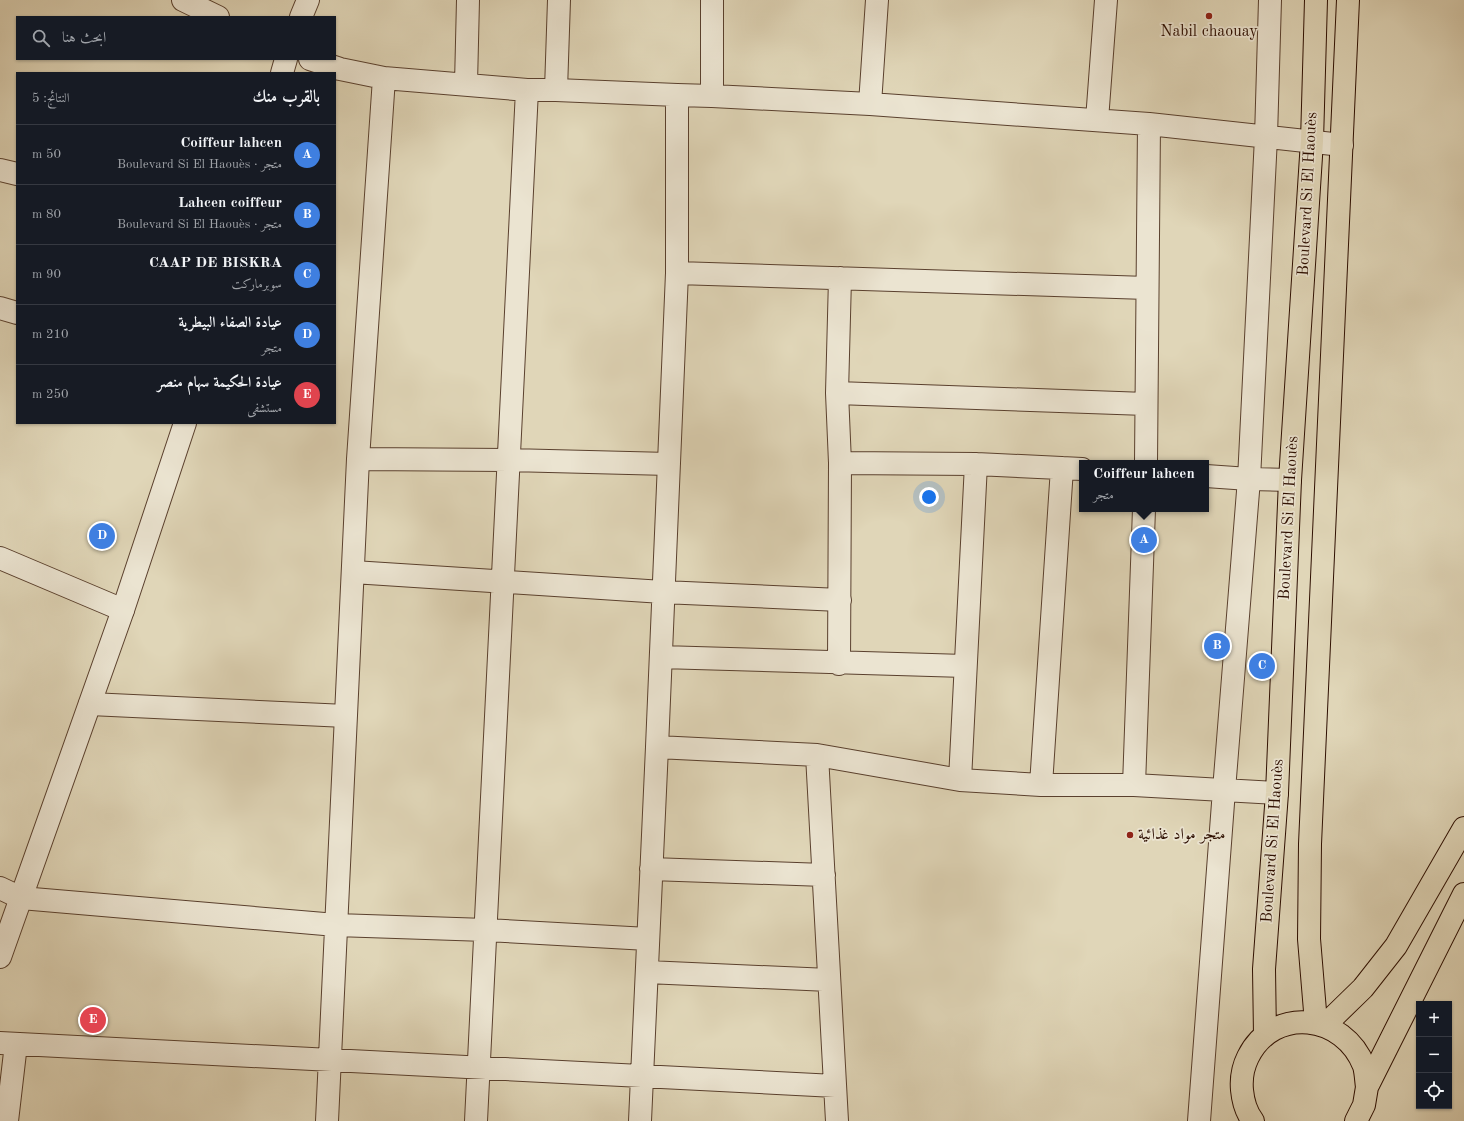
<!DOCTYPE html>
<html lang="ar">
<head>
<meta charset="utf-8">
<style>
	body { margin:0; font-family:"Old Standard TT",Amiri,serif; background:#242831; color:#f1f3f6; direction:rtl }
	.controls { position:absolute; right:12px; bottom:12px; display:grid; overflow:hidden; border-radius:0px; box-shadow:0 1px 3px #0004 }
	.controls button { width:36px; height:36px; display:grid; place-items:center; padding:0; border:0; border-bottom:1px solid #363941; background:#171b24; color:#f1f3f6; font:20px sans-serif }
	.you { position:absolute; left:929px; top:497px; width:14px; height:14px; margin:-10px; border:3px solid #fff; border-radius:50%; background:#1a73e8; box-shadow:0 0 0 6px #1a73e833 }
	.badge { display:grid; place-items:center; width:26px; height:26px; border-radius:50%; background:#c59692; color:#fff; font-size:13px; font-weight:700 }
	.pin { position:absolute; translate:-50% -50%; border:2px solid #fff; box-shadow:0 1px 4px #0006 }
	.popup { position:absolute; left:1079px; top:460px; width:130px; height:52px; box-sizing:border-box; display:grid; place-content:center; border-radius:0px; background:#171b24; filter:drop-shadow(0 1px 3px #0005); font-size:13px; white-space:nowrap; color:#9ea1a6 }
	.popup b { font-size:15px; color:#f1f3f6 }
	.popup::after { content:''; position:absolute; left:50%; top:100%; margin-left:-8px; border:8px solid transparent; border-top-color:#171b24 }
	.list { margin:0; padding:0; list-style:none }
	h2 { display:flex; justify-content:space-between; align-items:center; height:52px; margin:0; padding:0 16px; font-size:17px }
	h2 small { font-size:13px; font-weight:400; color:#9ea1a6 }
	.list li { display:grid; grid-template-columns:26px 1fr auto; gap:12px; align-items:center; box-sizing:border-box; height:60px; padding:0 16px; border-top:1px solid #363941 }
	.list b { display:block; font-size:15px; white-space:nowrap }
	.list p { margin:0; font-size:13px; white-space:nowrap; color:#9ea1a6 }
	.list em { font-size:13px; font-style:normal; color:#9ea1a6 }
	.icon { flex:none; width:22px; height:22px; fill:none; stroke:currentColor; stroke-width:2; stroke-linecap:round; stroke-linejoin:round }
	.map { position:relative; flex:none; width:1464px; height:1121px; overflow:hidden; direction:ltr }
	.search { position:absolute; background:#171b24; box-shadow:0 1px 3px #0004; left:16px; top:16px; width:320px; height:44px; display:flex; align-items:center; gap:10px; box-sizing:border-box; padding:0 14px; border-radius:0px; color:#9ea1a6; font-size:15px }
	.panel { position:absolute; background:#171b24; box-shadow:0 1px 3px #0004; left:16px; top:72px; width:320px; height:352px; border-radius:0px; direction:rtl }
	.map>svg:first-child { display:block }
</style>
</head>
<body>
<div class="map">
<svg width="1464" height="1121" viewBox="0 0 1464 1121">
	<rect width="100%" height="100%" fill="#e0d6b8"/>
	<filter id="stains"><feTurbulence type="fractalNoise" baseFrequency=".005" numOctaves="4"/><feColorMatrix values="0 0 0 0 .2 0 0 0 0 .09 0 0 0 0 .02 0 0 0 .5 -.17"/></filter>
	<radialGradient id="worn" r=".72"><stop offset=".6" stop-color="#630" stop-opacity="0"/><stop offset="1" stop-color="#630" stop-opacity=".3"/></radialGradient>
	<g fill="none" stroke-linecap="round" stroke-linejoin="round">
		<defs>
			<path id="minor" d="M183 0 218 17
				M712 0V96
				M310 59 340 69 384 78 527 90H556L677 95 712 96 870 104 1149 124 1342 145
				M466 84 468 0
				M556 90 559 0
				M870 104 877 0
				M1097 120 1106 0
				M0 170 17 174
				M677 273 1147 288
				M840 278 837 393 840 463 976 464 1082 469
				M0 308 17 313
				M837 393 1146 404
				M358 459 509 460 669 464
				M1146 463 1149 124
				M1206 476 1249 479 1290 480
				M0 558 123 610
				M353 572 663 592 840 600
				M661 657 965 666
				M839 664 840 463
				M90 704 346 716
				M657 747 817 755 960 780 1041 785H1134L1277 793
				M817 755 837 1121
				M960 780 976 464
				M1041 785 1062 468
				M1134 785 1144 509
				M651 869 824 875
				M0 888 21 898 336 925 486 930 648 939
				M647 972 829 980
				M0 1043 835 1086
				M7 1121 16 1044
				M327 1121 358 459 384 78
				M476 1121 527 90
				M640 1121 657 747 677 273V95
				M1199 1121 1224 790 1249 479 1266 137 1270 0"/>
			<path id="tertiary" d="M301 17 308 0
				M282 73 286 59
				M0 957 123 610 185 423"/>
			<path id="primary" d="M1316 1023 1309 939 1310 844 1348 0
				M1325 1025 1363 988 1396 946 1464 828
				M1265 1035 1264 969 1277 793 1290 480 1312 141 1316 0
				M1253 1121C1246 1112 1243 1101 1242 1090 1241 1079 1243 1067 1248 1057 1274 1005 1344 1014 1364 1066 1366 1073 1366 1081 1367 1087
				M1356 1121 1364 1105 1367 1087 1464 894"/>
		</defs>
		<use href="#minor" stroke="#5a402e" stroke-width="24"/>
		<use href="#tertiary" stroke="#5a402e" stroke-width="24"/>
		<use href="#primary" stroke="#2d0e00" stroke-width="24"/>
		<use href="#minor" stroke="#ebe4d1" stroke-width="22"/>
		<use href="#tertiary" stroke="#ebe4d1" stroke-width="22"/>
		<use href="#primary" stroke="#e0d6b8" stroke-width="22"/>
	</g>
	<g fill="#8f2418" stroke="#ebe4d1" stroke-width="1.5">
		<circle cx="1209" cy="16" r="4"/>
		<circle cx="1130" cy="835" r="4"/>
	</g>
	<g text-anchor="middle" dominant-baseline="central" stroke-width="3.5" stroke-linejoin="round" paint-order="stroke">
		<g font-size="16" fill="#2d0e00" stroke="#ebe4d1">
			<text x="1209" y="32">Nabil chaouay</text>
			<text x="1138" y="835" text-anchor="start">متجر مواد غذائية</text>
		</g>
		<g font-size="16" fill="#2d0e00" stroke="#ebe4d1">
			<text transform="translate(1308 194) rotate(-87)">Boulevard Si El Haouès</text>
			<text transform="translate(1289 518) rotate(-87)">Boulevard Si El Haouès</text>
			<text transform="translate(1273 841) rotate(-86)">Boulevard Si El Haouès</text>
		</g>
	</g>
	<rect width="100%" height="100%" filter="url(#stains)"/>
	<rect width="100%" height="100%" fill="url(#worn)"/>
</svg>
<div class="controls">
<button>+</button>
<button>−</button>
<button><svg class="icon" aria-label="locate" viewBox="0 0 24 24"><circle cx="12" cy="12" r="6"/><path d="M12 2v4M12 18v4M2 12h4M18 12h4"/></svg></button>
</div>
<div class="you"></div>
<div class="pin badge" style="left:1144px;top:540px;background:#3f7fe0">A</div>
<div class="popup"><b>Coiffeur lahcen</b>متجر</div>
<div class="pin badge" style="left:1217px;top:646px;background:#3f7fe0">B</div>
<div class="pin badge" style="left:1262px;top:666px;background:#3f7fe0">C</div>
<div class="pin badge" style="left:102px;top:536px;background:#3f7fe0">D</div>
<div class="pin badge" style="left:93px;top:1020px;background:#e0444e">E</div>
<div class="search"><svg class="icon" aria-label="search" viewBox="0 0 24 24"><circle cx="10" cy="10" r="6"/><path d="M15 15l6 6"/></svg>ابحث هنا</div>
<section class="panel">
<h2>بالقرب منك<small>النتائج: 5</small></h2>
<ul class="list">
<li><span class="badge" style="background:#3f7fe0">A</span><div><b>Coiffeur lahcen</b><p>متجر · Boulevard Si El Haouès</p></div><em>50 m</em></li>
<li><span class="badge" style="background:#3f7fe0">B</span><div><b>Lahcen coiffeur</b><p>متجر · Boulevard Si El Haouès</p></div><em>80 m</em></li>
<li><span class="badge" style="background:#3f7fe0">C</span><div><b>CAAP DE BISKRA</b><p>سوبرماركت</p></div><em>90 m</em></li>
<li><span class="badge" style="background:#3f7fe0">D</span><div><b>عيادة الصفاء البيطرية</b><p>متجر</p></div><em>210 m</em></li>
<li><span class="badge" style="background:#e0444e">E</span><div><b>عيادة الحكيمة سهام منصر</b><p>مستشفى</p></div><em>250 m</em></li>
</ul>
</section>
</div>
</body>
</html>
